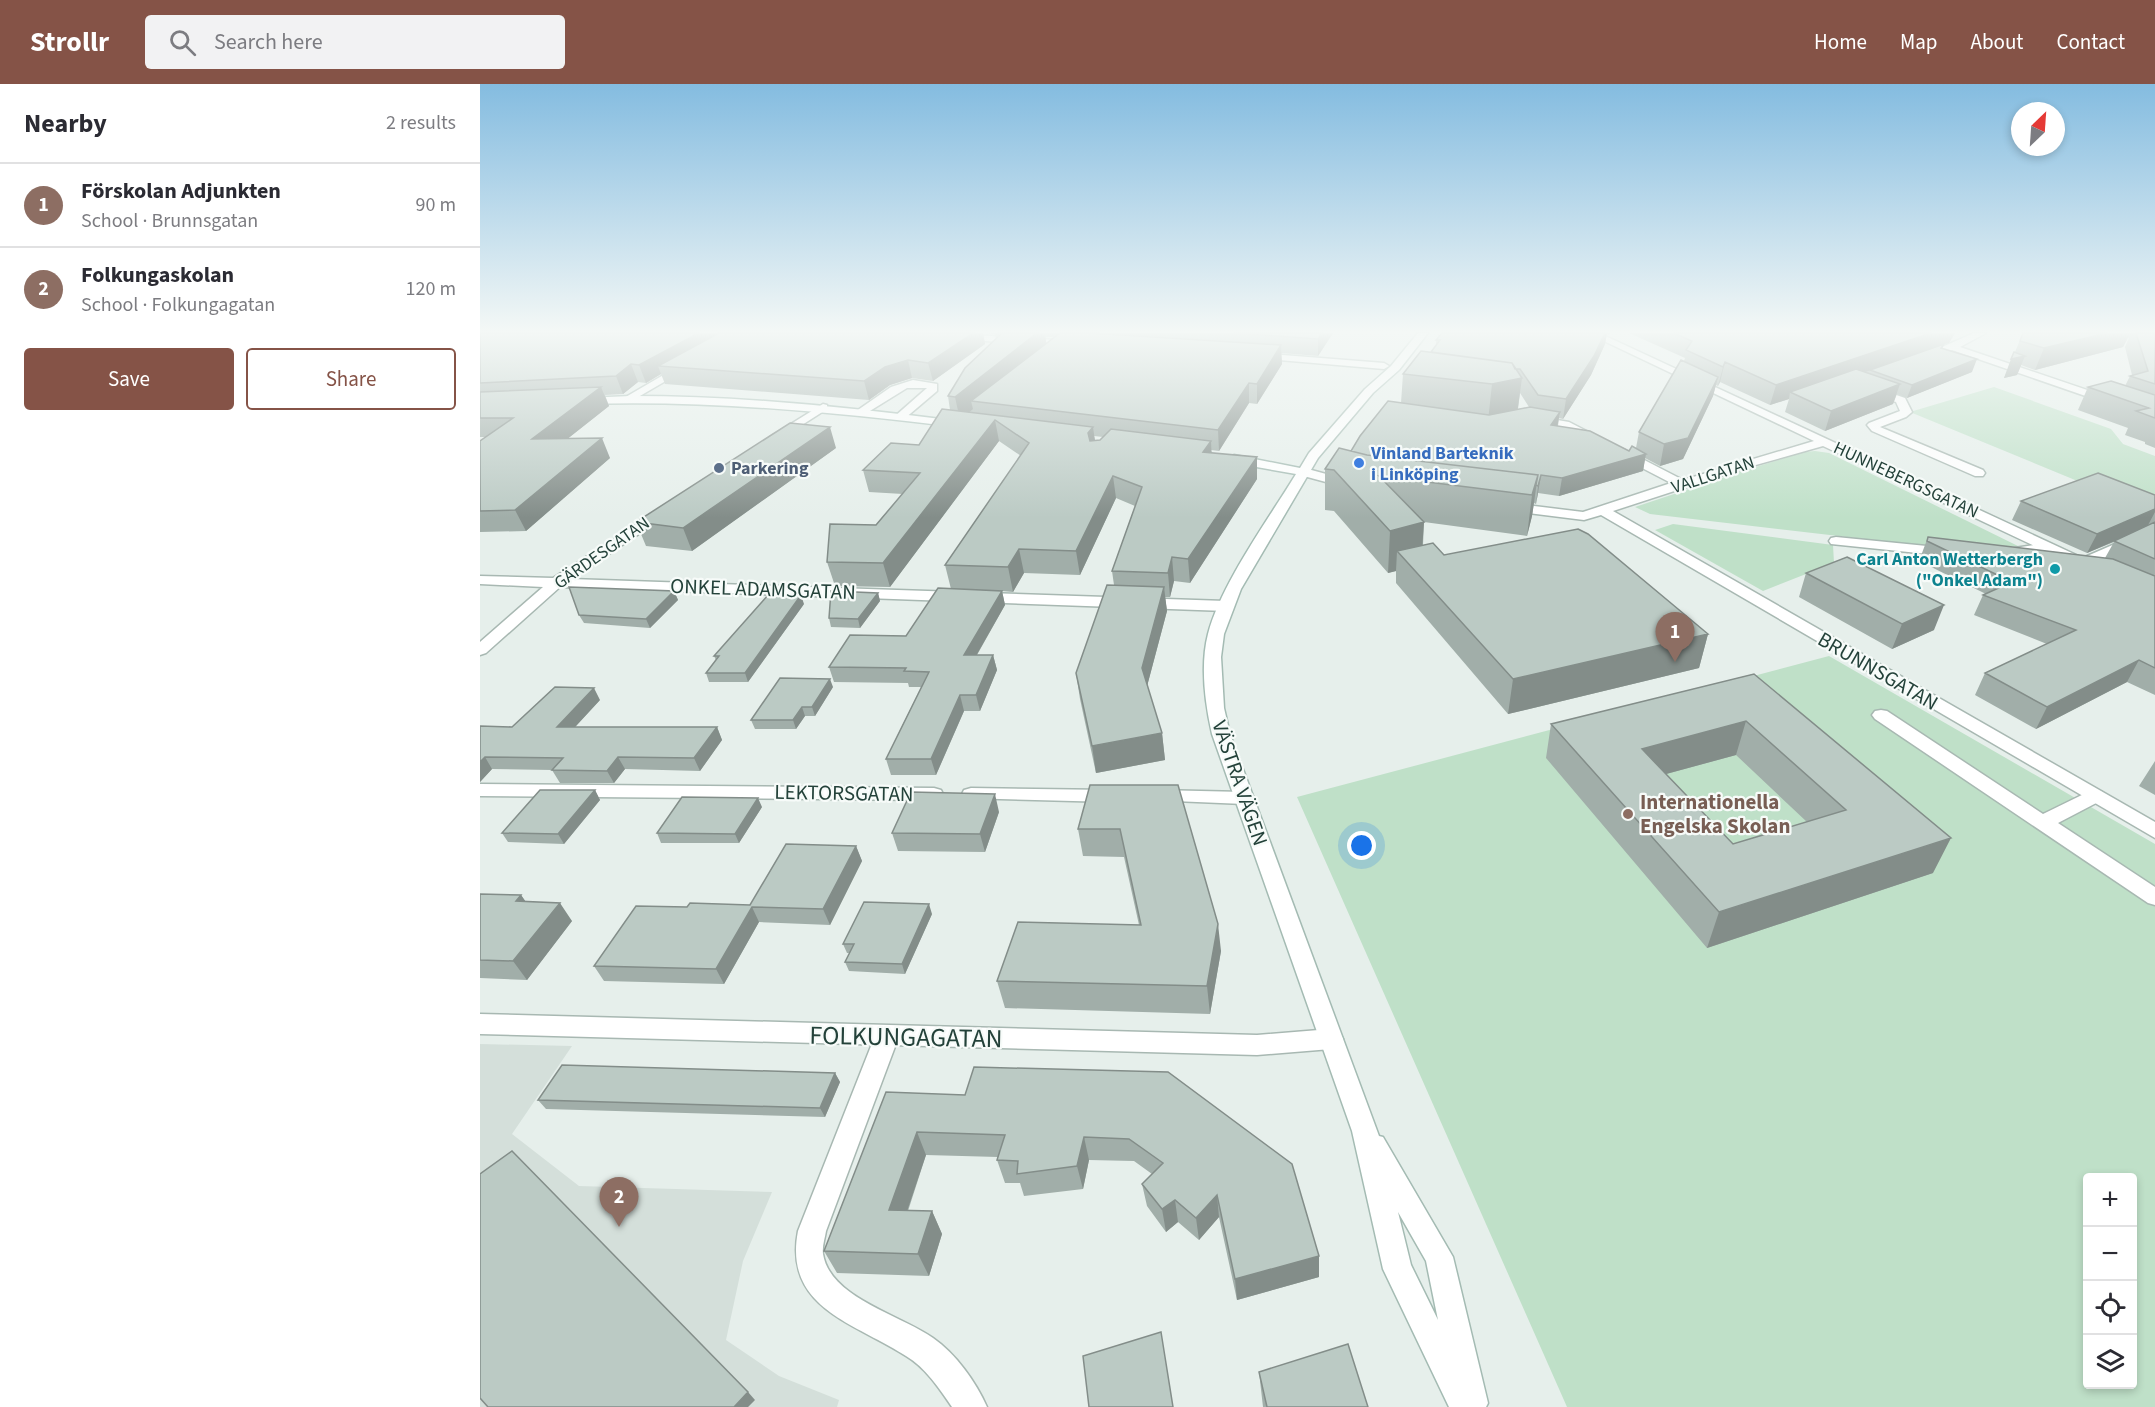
<!DOCTYPE html>
<html lang="en">
<head>
<meta charset="utf-8">
<style>
	body { margin:0; font-family:"Source Sans 3",sans-serif; background:#f2f2f3; color:#2b2b33 }
	.controls { position:absolute; right:18px; bottom:18px; display:grid; overflow:hidden; border-radius:6px; box-shadow:0 3px 9px #0003 }
	.controls button { width:54px; height:54px; display:grid; place-items:center; padding:0; border:0; border-bottom:2px solid #e1e1e2; background:#fff; color:#2b2b33; font:30px sans-serif }
	.compass { position:absolute; left:1531px; top:18px; width:54px; height:54px; border-radius:50%; background:#fff; box-shadow:0 3px 9px #0003; rotate:25deg }
	.you { position:absolute; left:882px; top:762px; width:21px; height:21px; margin:-15px; border:4px solid #fff; border-radius:50%; background:#1a73e8; box-shadow:0 0 0 9px #1a73e833 }
	.badge { display:grid; place-items:center; width:39px; height:39px; border-radius:50%; background:#855347; color:#fff; font-size:20px; font-weight:700 }
	.pin { position:absolute; translate:-50% -50px; filter:drop-shadow(0 2px 3px #0008) }
	.pin::after { content:''; position:absolute; top:32px; width:21px; height:18px; background:inherit; clip-path:polygon(0 0,100% 0,50% 100%) }
	.list { margin:0; padding:0; list-style:none }
	h2 { display:flex; justify-content:space-between; align-items:center; height:78px; margin:0; padding:0 24px; font-size:26px }
	h2 small { font-size:20px; font-weight:400; color:#7c7c81 }
	.list li { display:grid; grid-template-columns:39px 1fr auto; gap:18px; align-items:center; box-sizing:border-box; height:84px; padding:0 24px; border-top:2px solid #e1e1e2 }
	.list b { display:block; font-size:22px; white-space:nowrap }
	.list p { margin:0; font-size:20px; white-space:nowrap; color:#7c7c81 }
	.list em { font-size:20px; font-style:normal; color:#7c7c81 }
	.actions { display:flex; gap:12px; padding:18px 24px }
	.actions a { flex:1; padding:14px 0; border:2px solid #855347; border-radius:6px; text-align:center; font-size:21px; color:#855347 }
	.actions .main { background:#855347; color:#fff }
	.icon { flex:none; width:33px; height:33px; fill:none; stroke:currentColor; stroke-width:2; stroke-linecap:round; stroke-linejoin:round }
	.map { position:relative; flex:none; width:1675px; height:1323px; overflow:hidden }
	header { display:flex; align-items:center; gap:36px; box-sizing:border-box; height:84px; padding:0 30px; background:#855347; color:#fff }
	header strong { font-size:28px }
	nav { display:flex; gap:33px; margin-inline-start:auto; font-size:21px }
	.search { width:420px; height:54px; background:#f2f2f3; display:flex; align-items:center; gap:15px; box-sizing:border-box; padding:0 21px; border-radius:6px; color:#7c7c81; font-size:22px }
	main { display:flex }
	aside { flex:1; background:#fff }
	.map>svg:first-child { display:block }
</style>
</head>
<body>
<header>
<strong>Strollr</strong>
<div class="search"><svg class="icon" aria-label="search" viewBox="0 0 24 24"><circle cx="10" cy="10" r="6"/><path d="M15 15l6 6"/></svg>Search here</div>
<nav><a>Home</a><a>Map</a><a>About</a><a>Contact</a></nav>
</header>
<main>
<aside>
<h2>Nearby<small>2 results</small></h2>
<ul class="list">
<li><span class="badge" style="background:#8d6e63">1</span><div><b>Förskolan Adjunkten</b><p>School · Brunnsgatan</p></div><em>90 m</em></li>
<li><span class="badge" style="background:#8d6e63">2</span><div><b>Folkungaskolan</b><p>School · Folkungagatan</p></div><em>120 m</em></li>
</ul>
<div class="actions"><a class="main">Save</a><a>Share</a></div>
</aside>
<div class="map">
<svg width="1675" height="1323" viewBox="0 0 1675 1323">
	<rect width="100%" height="100%" fill="#e6efeb"/>
	<path fill="#d4dfda" d="M0 960 92 962 32 1050 99 1102 292 1108 263 1177 246 1256 299 1292 359 1316 357 1323H0Z"/>
	<path fill="#bfe0c8" fill-rule="evenodd" d="M1514 303 1631 345 1643 360 1675 372V429L1430 328Z
		M1335 367 1349 369 1538 462 1491 465 1445 462 1170 430 1155 423 1266 386 1324 368Z
		M1193 440 1353 461 1354 479 1283 507 1175 446Z
		M1349 572 1675 760V1323H1087L817 713ZM1608 1094H1652V1300H1608Z"/>
	<g fill="none" stroke-linecap="round" stroke-linejoin="round">
		<defs>
			<path id="lane" d="M433 296 457 300V307L424 335H416L414 333 447 304H427L385 330 381 331 375 328 411 303Z
				M1393 303 1425 314 1432 328 1426 333 1400 343 1503 386 1505 389 1503 392H1495L1392 347 1387 341 1389 339 1420 327 1416 318 1389 308V304Z
				M1356 453 1467 464 1474 468 1467 472 1351 460 1349 457 1351 454Z
				M1651 453 1658 457 1656 460 1608 482 1603 483 1596 479 1598 476Z
				M1566 459 1571 460 1573 463 1571 466 1528 473 1521 469 1528 465Z
				M1401 626 1407 627 1563 730 1608 708 1615 706 1622 708 1625 712 1622 716 1578 739 1675 803V821L1668 819 1395 635 1392 631 1395 627Z
				M407 942 415 945 419 952 346 1147C345 1154 342 1162 343 1170 350 1214 421 1231 453 1254 476 1270 496 1298 507 1323H472C459 1304 446 1284 426 1272 375 1239 303 1224 318 1147L395 952 399 945Z"/>
			<path id="street" d="M1107 249H1119L1607 476 1609 479 1607 482H1597L1343 362 1265 384 1133 427 1675 738V754L1121 431 1104 436 1024 426 1022 423 1024 420 1029 419 1103 428 1191 399 1139 372V366L1143 365 1203 396 1334 357Z
				M1494 249H1506L1480 263 1675 329V336L1472 266 1442 277 1437 274Z
				M479 250 592 257 597 260 592 263 476 255 474 253Z
				M778 269 904 279 909 282 904 285 774 274V270Z
				M204 279 209 282 208 284 153 316 149 317 144 314Z
				M343 320 347 321V325L300 355H292L290 353Z
				M1054 332 1089 338 1122 355 1116 359 1082 343 1050 337V333Z
				M824 384 872 397 874 400 868 404 820 391 818 388 820 385Z
				M178 427 185 431 183 434 91 495 746 517 754 522 746 527 80 503 6 569 0 571V558L63 503 0 500V492L73 494Z
				M0 700 454 704 461 706 463 710 461 714 454 716 0 712Z
				M491 704 631 706 638 708 641 712 638 716 631 718 484 714 482 710 484 706Z
				M677 706 764 708 771 709 774 714 771 719 764 720 670 716 667 712 670 708Z
				M0 930 777 951 851 945 859 948 863 955 859 962 851 965 777 971 0 950Z"/>
			<path id="secondary" d="M938 249H948L919 286 893 309 838 374 761 505 744 550 741 573 744 624 750 650 899 1052 903 1053 973 1173 1008 1319 1006 1323H969L903 1185 872 1047 732 650C725 619 720 581 728 550 741 500 788 436 816 390L754 379 748 375 754 371 820 384 829 369 885 305 911 282ZM918 1128 946 1177 958 1236 931 1181Z
				M151 312C260 312 368 323 477 337L483 340 477 343C353 328 229 316 104 320L99 317 104 314Z"/>
		</defs>
		<use href="#lane" stroke="#a8b8b2" stroke-width="3"/>
		<use href="#street" stroke="#a8b8b2" stroke-width="3"/>
		<use href="#secondary" stroke="#a4bbb3" stroke-width="3"/>
		<use href="#lane" fill="#fff" fill-rule="evenodd"/>
		<use href="#street" fill="#fff" fill-rule="evenodd"/>
		<use href="#secondary" fill="#fff" fill-rule="evenodd"/>
	</g>
	<path fill="#a1aea9" fill-rule="evenodd" d="M0 249H853L838 272 801 269 802 280 777 320 769 319 739 367 731 366 732 369 777 373V395L710 499 694 497 690 513H685L687 527 667 602 682 649 685 676 616 689 600 615 596 589 634 501 632 487 655 422 636 414 600 491 544 489 533 508 522 507 525 521 497 571H513L517 586 500 627H484L456 691H411L406 675 441 603H429L428 599 354 598 349 583 426 552 471 505 465 481 541 372 519 357 410 503 355 502 347 478 396 441 423 410 389 408 383 386 439 361 470 326 468 312 516 255 515 250 503 249 505 260 453 297 432 294 410 301 389 316 185 300 181 290 166 299 158 298 143 310 125 311 129 322 87 355 130 374 46 447 0 448V357L6 353H0ZM565 253H574L566 259ZM614 352 623 353 620 356H615Z
		M962 249H1130L1129 251 1127 250 1125 260 1111 291 1083 335 1079 334 1078 342 1149 367 1156 364 1159 348 1204 277 1205 274 1149 249H1475L1469 259 1464 260 1462 265 1492 288 1427 314 1417 310 1413 320 1345 347 1305 328 1309 315 1290 321 1240 298 1238 302 1236 301 1233 312 1203 375 1180 382 1165 374 1163 387 1079 412 1058 409 1056 420 1054 419 1052 432 1047 452 944 438 943 461 964 471 1228 550 1219 584 1028 630 916 499V487L908 489 854 427 845 426V385L871 367 921 319 923 290 951 268 956 262V256ZM1040 309 1049 323 1038 325Z
		M1543 249H1675V364L1665 360V358L1645 351 1648 344 1598 326 1608 303 1645 302 1650 292 1652 291 1645 263 1649 254H1648L1643 263 1555 286 1541 281 1537 291 1524 294Z
		M356 364 212 467 166 462 156 438Z
		M1675 411V611L1647 598 1556 645 1495 611 1505 589 1567 560 1494 531 1503 511 1506 510 1439 477 1448 453 1625 474 1634 458 1607 469 1532 436 1541 417Z
		M1326 489 1454 546 1412 565 1319 513Z
		M194 507 198 516 170 544 104 539 99 531Z
		M398 509 400 517 380 544 351 543 349 534Z
		M324 520 268 598H229L226 589 236 576 234 572Z
		M1274 590 1453 789 1227 864 1066 674 1071 640ZM1256 671 1327 738 1253 760 1186 690Z
		M353 603 335 632H325L316 645H275L271 636Z
		M120 616 95 643H237L242 656 220 687 145 685 134 699H80L72 686 12 685 0 698V642L32 643Z
		M1675 677V711L1659 702Z
		M610 701 741 867 730 930 525 924 517 897 659 841 644 773 603 772 598 745Z
		M115 706 120 716 84 760 28 758 22 749Z
		M282 723 259 759H181L177 749Z
		M519 728 505 768 418 767 412 749Z
		M376 762 382 777 350 841 279 838 244 900 124 897 114 882 207 823 270 821Z
		M0 810 41 811 46 818 92 837 47 896 0 894Z
		M452 830 425 890 369 887 365 878 370 869H367L363 860Z
		M688 988 839 1193 757 1216 739 1133 719 1156 698 1138 686 1148 667 1122 662 1100 672 1090 654 1077 609 1076 603 1105 544 1112 540 1099H525L517 1076 518 1073 446 1071 428 1127H452L462 1150 449 1192 357 1189 344 1167 406 1008 485 1011Z
		M355 989 360 998 345 1033 66 1025 58 1016Z
		M779 1288 888 1323H783Z"/>
	<path fill="#838d89" d="M219 249H255L178 282 181 290 166 299 159 281Z
		M493 249H503L505 260 453 297 448 279Z
		M557 249H565L567 264 491 317 493 325 480 336 475 313Z
		M842 249H853L838 272V255Z
		M1125 249H1127L1125 260 1111 291 1083 335 1086 315Z
		M1451 249H1475L1469 259 1464 260 1459 273 1461 264 1464 260 1318 312 1310 308 1309 315 1290 321 1296 301Z
		M1627 249H1650L1643 263 1555 286 1564 264Z
		M801 261 802 280 777 320V300Z
		M1545 272 1537 291 1524 294 1531 275Z
		M1497 275 1492 288 1427 314 1432 301Z
		M428 276 432 294 410 301 389 316 384 297 405 283Z
		M1245 278 1240 298 1238 302 1243 283Z
		M151 280 158 298 143 310 136 292Z
		M1238 293 1233 312 1203 375 1180 382 1184 360Z
		M1042 294 1037 330 1008 337 1012 300Z
		M769 299V319L739 367 738 346Z
		M1420 300 1413 320 1345 347 1351 327Z
		M121 303 129 322 62 375 52 355Z
		M1080 328 1077 344 1071 341Z
		M515 336 519 357 410 503 403 479Z
		M350 343 356 364 212 467 203 444Z
		M613 343 616 364 611 370 608 349Z
		M122 354 130 374 46 447 35 426Z
		M731 357 732 379 723 368Z
		M1166 370 1163 387 1079 412 1082 394Z
		M777 373V395L710 499 708 475Z
		M1058 391 1052 432 1047 452 1052 411Z
		M1061 391 1058 409 1056 420 1058 402Z
		M633 392 636 414 600 491 596 467Z
		M1675 425V428L1667 443 1607 469 1617 450Z
		M944 438 941 481 917 467 916 487 908 489 910 447Z
		M539 465 544 489 533 508 528 483Z
		M692 473 694 497 690 513 688 489Z
		M684 503 687 527 665 610 662 584Z
		M194 507 198 516 170 544 166 535Z
		M522 507 525 521 488 586 484 571Z
		M398 509 400 517 380 544 378 535Z
		M321 511 324 520 268 598 265 589Z
		M1464 521 1454 546 1412 565 1422 540Z
		M1228 550 1219 584 1028 630 1033 595Z
		M513 571 517 586 500 627 496 611Z
		M1659 576 1647 598 1556 645 1567 623Z
		M350 595 353 603 335 632 332 623Z
		M114 604 120 616 84 655 77 643Z
		M480 611 484 627 456 691 451 675Z
		M322 623 325 632 316 645 313 636Z
		M1266 637 1256 671 1153 699 1162 665Z
		M237 643 242 656 220 687 214 674Z
		M682 649 685 676 616 689 612 662Z
		M5 673 12 685 0 698V678Z
		M138 673 145 685 134 699 127 687Z
		M115 706 120 716 84 760 78 750Z
		M515 710 519 728 505 768 500 750Z
		M278 714 282 723 259 759 255 750Z
		M1471 754 1453 789 1227 864 1239 828Z
		M376 762 382 777 350 841 343 825Z
		M41 811 54 830 36 817Z
		M80 819 92 837 47 896 33 877Z
		M449 820 452 830 425 890 422 880Z
		M272 823 279 838 244 900 236 885Z
		M738 840 741 867 730 930 727 902Z
		M355 989 360 998 345 1033 340 1024Z
		M437 1048 446 1071 420 1148 409 1126Z
		M604 1053 609 1076 603 1105 597 1082Z
		M737 1111 739 1133 719 1156 716 1134Z
		M695 1116 698 1138 686 1148 682 1125Z
		M452 1127 462 1150 449 1192 438 1170Z
		M839 1172V1193L757 1216 755 1195Z
		M268 1308 275 1316 268 1323H254Z"/>
	<path fill="#bbcac4" stroke="#838d89" stroke-width="1.5" fill-rule="evenodd" d="M0 249H219L159 281 151 280 136 292 0 299Z
		M239 249H493L448 279 428 276 405 283 384 297 178 282Z
		M520 249H557L475 313 468 312 485 284 521 250Z
		M580 249H609L801 261 777 300 769 299 738 346 491 317Z
		M753 249H842L838 255Z
		M962 249H1125L1114 272 1086 315 1058 311 1040 285H1035L1032 279 951 268 960 256H956Z
		M1193 249H1451L1296 301 1245 278 1243 283 1206 266 1212 257Z
		M1543 249H1627L1564 264 1540 257Z
		M1656 249H1675V300L1650 292 1668 287Z
		M1464 260 1461 264 1497 275 1432 301 1390 286Z
		M941 267 1032 279 1042 294 1012 300 923 290Z
		M1534 268 1545 272 1531 275Z
		M1201 276 1238 293 1208 354 1184 360 1159 348Z
		M1376 285 1420 300 1351 327 1310 308Z
		M1631 297 1675 311V334L1656 327 1669 324 1608 303Z
		M121 303 52 355 122 354 35 426 0 427V357L33 334H0V308Z
		M908 317 1009 331 1050 323 1080 328 1071 341 1110 347 1149 367 1152 362 1166 370 1082 394 1061 391 1058 402 1056 401 1058 391 887 371 871 367 880 352Z
		M462 325 613 343 608 349 610 357 620 356 631 345 731 357 723 368 777 373 708 475 692 473 688 489 632 487 662 403 633 392 596 467 539 465 528 483 465 481 549 359 515 336 403 479 347 478 350 440 396 441 440 389 383 386 411 359 439 361Z
		M310 339 350 343 203 444 156 438Z
		M859 364 887 371 1058 391 1052 411 899 392 944 438 910 447 854 386 845 385Z
		M1618 389 1675 411V425L1617 450 1541 417Z
		M1675 438V475L1634 457Z
		M1098 445 1108 450 1228 550 1033 595 917 467 953 459 964 471Z
		M1448 453 1633 475 1675 492V584L1659 576 1567 623 1505 589 1596 546 1503 511 1532 498 1447 457Z
		M1367 473 1464 521 1422 540 1326 489Z
		M627 501 684 503 662 584 682 649 612 662 596 589Z
		M89 503 194 507 166 535 99 531Z
		M458 504 522 507 484 571H513L496 611H480L451 675H406L449 588 424 587 426 584 349 583 370 551 426 552Z
		M351 507 398 509 378 535 349 534Z
		M289 510 321 511 265 589H226L239 572H234Z
		M1274 590 1471 754 1239 828 1071 640ZM1266 637 1366 726 1253 760 1162 665Z
		M300 594 350 595 332 623H322L313 636H271Z
		M75 603 114 604 77 643H237L214 674 138 673 127 687 72 686 83 674 5 673 0 678V642L32 643Z
		M610 701H698L738 840 727 902 517 897 538 838 661 841 640 745H598Z
		M60 706H115L78 750 22 749Z
		M431 708 515 710 500 750 412 749Z
		M202 713 278 714 255 750 177 749Z
		M306 760 376 762 343 825 272 823 236 885 114 882 156 822 207 823 210 819 270 821Z
		M0 810 41 811 36 817 80 819 33 877 0 876Z
		M384 818 449 820 422 880 365 878 374 860H363Z
		M82 981 355 989 340 1024 58 1016Z
		M494 983 688 988 812 1080 839 1172 755 1195 737 1111 716 1134 695 1116 682 1125 662 1100 683 1079 649 1055 604 1053 597 1082 537 1090 538 1077 517 1076 525 1051 437 1048 409 1126 452 1127 438 1170 344 1167 406 1008 485 1011Z
		M32 1067 268 1308 254 1323H8L0 1314V1090Z
		M681 1248 693 1323H609L603 1272Z
		M868 1260 888 1323H787L779 1288Z"/>
	<linearGradient id="sky" x2="0" y2="1"><stop stop-color="#84bce0"/><stop offset="0.57" stop-color="#f4f8f6"/><stop offset="1" stop-color="#f4f8f6" stop-opacity="0"/></linearGradient>
	<rect width="1675" height="434" fill="url(#sky)"/>
	<circle fill="#3f7fe0" stroke="#f7fbf9" stroke-width="2" cx="879" cy="379" r="6"/>
	<circle fill="#5c6f8a" stroke="#f7fbf9" stroke-width="2" cx="239" cy="384" r="6"/>
	<circle fill="#0f9aa8" stroke="#f7fbf9" stroke-width="2" cx="1575" cy="485" r="6"/>
	<circle fill="#8d6e63" stroke="#f7fbf9" stroke-width="2" cx="1148" cy="730" r="6"/>
	<g text-anchor="middle" dominant-baseline="central" stroke-width="4.5" stroke-linejoin="round" paint-order="stroke">
		<g font-size="18" font-weight="bold" fill="#366cbe" stroke="#f7fbf9" text-anchor="start">
			<text x="891" y="369">Vinland Barteknik<tspan x="891" dy="21">i Linköping</tspan></text>
		</g>
		<g font-size="18" font-weight="bold" fill="#4e5e75" stroke="#f7fbf9" text-anchor="start">
			<text x="251" y="384">Parkering</text>
		</g>
		<g font-size="18" fill="#24423a" stroke="#f7fbf9">
			<text transform="translate(1233 391) rotate(-18)">VALLGATAN</text>
			<text transform="translate(1426 396) rotate(25)">HUNNEBERGSGATAN</text>
			<text transform="translate(122 469) rotate(-35)">GÄRDESGATAN</text>
		</g>
		<g font-size="18" font-weight="bold" fill="#0d838f" stroke="#f7fbf9" text-anchor="end">
			<text x="1563" y="475">Carl Anton Wetterbergh<tspan x="1563" dy="21">("Onkel Adam")</tspan></text>
		</g>
		<g font-size="21" fill="#24423a" stroke="#f7fbf9">
			<text transform="translate(283 505) rotate(2)">ONKEL ADAMSGATAN</text>
			<text transform="translate(1398 587) rotate(30)">BRUNNSGATAN</text>
			<text transform="translate(760 699) rotate(71)">VÄSTRA VÄGEN</text>
			<text transform="translate(364 709) rotate(1)">LEKTORSGATAN</text>
		</g>
		<g font-size="21" font-weight="bold" fill="#785e54" stroke="#f7fbf9" text-anchor="start">
			<text x="1160" y="718">Internationella<tspan x="1160" dy="24">Engelska Skolan</tspan></text>
		</g>
		<g font-size="26" fill="#24423a" stroke="#f7fbf9">
			<text transform="translate(426 953) rotate(1)">FOLKUNGAGATAN</text>
		</g>
	</g>
</svg>
<div class="controls">
<button>+</button>
<button>−</button>
<button><svg class="icon" aria-label="locate" viewBox="0 0 24 24"><circle cx="12" cy="12" r="6"/><path d="M12 2v4M12 18v4M2 12h4M18 12h4"/></svg></button>
<button><svg class="icon" aria-label="layers" viewBox="0 0 24 24"><path d="M12 4l9 5-9 5-9-5zM3 14l9 5 9-5"/></svg></button>
</div>
<svg class="compass" viewBox="-18 -18 36 36"><path d="M0-13l5 13h-10z" fill="#e53935"/><path d="M0 13l5-13h-10z" fill="#7c7c81"/></svg>
<div class="you"></div>
<div class="pin badge" style="left:1195px;top:578px;background:#8d6e63">1</div>
<div class="pin badge" style="left:139px;top:1143px;background:#8d6e63">2</div>
</div>
</main>
</body>
</html>
